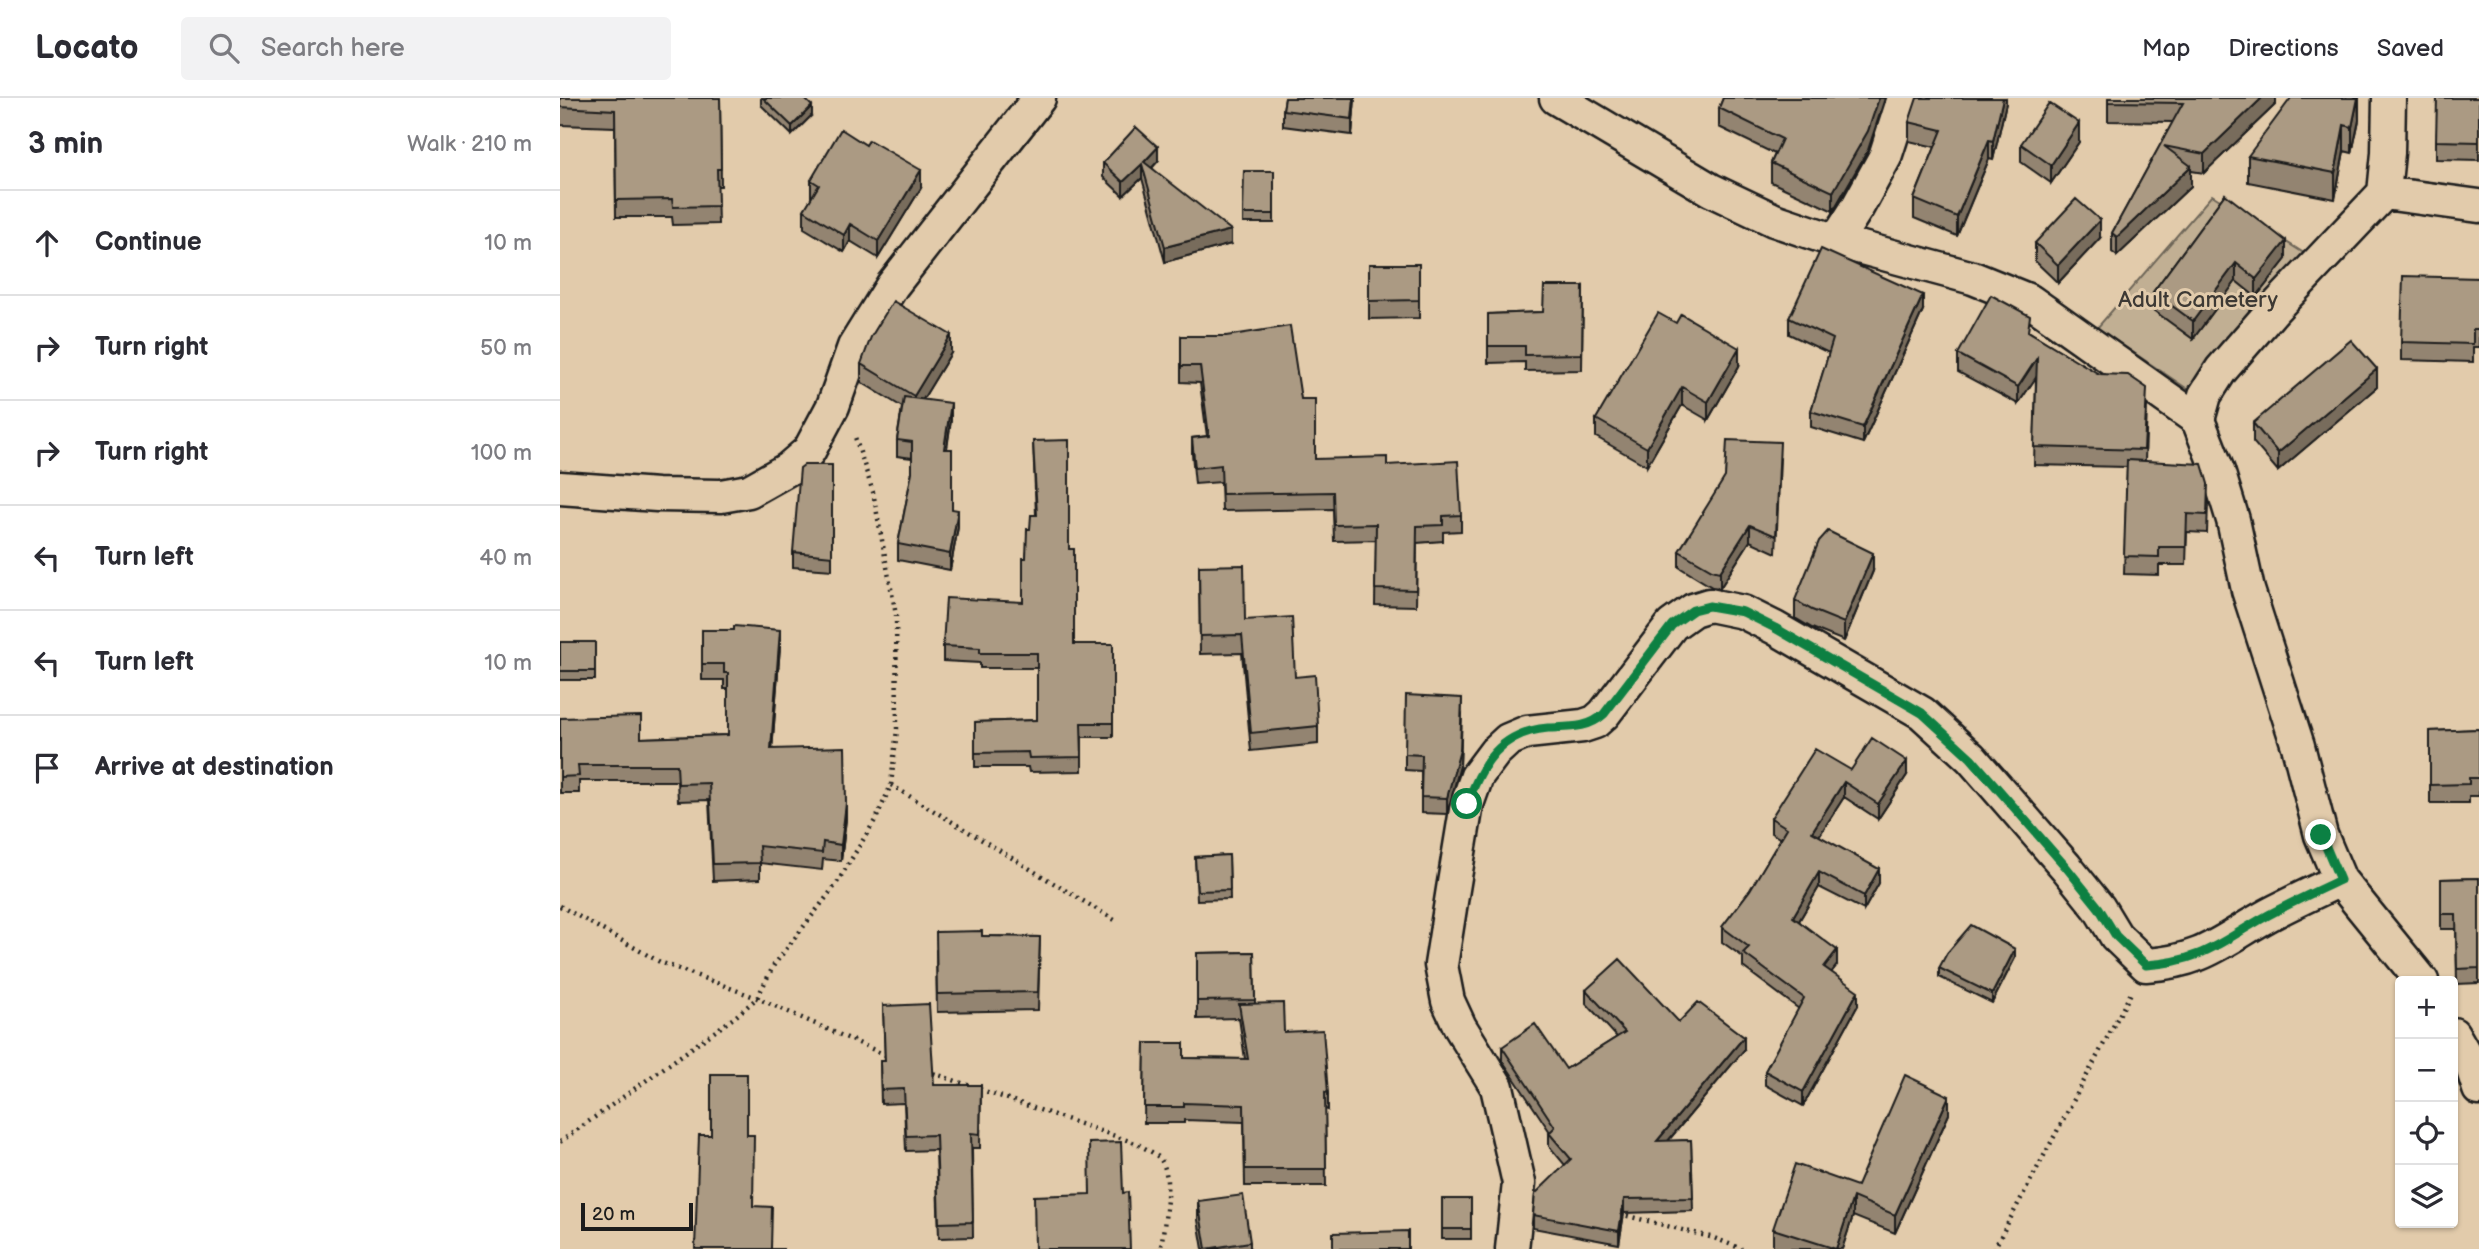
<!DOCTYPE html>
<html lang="en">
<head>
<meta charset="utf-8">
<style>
	body { margin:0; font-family:"Balsamiq Sans",sans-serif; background:#f2f2f3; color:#2b2b33 }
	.controls { position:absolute; right:21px; bottom:21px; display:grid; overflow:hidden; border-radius:7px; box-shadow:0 2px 5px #0004 }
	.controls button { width:63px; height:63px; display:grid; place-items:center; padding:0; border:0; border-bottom:2px solid #e1e1e2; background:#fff; color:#2b2b33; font:35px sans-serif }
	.scale { position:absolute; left:21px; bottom:18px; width:112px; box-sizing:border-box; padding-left:7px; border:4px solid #1c1c1c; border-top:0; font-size:19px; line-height:24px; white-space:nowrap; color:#1c1c1c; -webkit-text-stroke:5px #e2cbab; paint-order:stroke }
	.stop { position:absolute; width:21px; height:21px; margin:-16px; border:5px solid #0b8043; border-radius:50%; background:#fff }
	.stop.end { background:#0b8043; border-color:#fff; box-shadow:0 2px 7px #0008 }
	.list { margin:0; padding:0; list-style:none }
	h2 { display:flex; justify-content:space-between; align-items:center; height:91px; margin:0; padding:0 28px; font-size:30px }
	h2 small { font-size:23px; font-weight:400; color:#7c7c81 }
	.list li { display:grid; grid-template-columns:46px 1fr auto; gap:21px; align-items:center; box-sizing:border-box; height:105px; padding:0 28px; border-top:2px solid #e1e1e2 }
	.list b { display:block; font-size:26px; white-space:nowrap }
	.list em { font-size:23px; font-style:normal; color:#7c7c81 }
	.icon { flex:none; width:38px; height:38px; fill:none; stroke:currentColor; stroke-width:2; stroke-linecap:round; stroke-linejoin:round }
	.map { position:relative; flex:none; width:1919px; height:1151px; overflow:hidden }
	header { display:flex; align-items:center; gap:42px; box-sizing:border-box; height:98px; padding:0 35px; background:#fff; border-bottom:2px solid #e1e1e2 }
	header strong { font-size:33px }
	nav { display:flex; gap:38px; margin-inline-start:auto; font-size:24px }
	.search { width:490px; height:63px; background:#f2f2f3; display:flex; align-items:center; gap:18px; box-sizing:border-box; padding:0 24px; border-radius:7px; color:#7c7c81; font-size:26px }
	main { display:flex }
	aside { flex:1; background:#fff }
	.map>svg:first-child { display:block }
</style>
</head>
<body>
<header>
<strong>Locato</strong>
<div class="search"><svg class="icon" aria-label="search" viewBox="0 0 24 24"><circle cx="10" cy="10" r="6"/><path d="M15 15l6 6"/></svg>Search here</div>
<nav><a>Map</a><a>Directions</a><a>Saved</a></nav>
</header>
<main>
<aside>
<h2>3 min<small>Walk · 210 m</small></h2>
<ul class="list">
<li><svg class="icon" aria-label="ahead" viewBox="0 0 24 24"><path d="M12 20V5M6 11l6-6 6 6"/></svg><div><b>Continue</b></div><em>10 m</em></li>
<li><svg class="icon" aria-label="right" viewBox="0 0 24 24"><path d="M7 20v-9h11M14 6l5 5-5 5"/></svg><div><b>Turn right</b></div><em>50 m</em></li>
<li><svg class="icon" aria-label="right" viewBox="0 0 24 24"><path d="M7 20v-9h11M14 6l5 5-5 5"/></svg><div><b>Turn right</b></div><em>100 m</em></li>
<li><svg class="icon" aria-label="left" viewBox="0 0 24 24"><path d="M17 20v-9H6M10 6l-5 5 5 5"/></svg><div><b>Turn left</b></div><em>40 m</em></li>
<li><svg class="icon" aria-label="left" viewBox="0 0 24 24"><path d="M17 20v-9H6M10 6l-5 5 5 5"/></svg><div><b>Turn left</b></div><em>10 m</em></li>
<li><svg class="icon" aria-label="arrive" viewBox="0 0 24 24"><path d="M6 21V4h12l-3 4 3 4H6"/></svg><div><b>Arrive at destination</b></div></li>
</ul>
</aside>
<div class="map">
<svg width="1919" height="1151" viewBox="0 0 1919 1151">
	<rect width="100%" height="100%" fill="#e2cbab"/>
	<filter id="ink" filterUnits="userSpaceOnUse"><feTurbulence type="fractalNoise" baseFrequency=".0143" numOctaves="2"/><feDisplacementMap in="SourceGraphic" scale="14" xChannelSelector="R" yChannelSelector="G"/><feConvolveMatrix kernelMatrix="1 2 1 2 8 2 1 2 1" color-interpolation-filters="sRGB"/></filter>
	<g filter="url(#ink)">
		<path fill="#c1af93" stroke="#6e6658" stroke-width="2" d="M1652 97 1750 159 1635 296 1537 230Z"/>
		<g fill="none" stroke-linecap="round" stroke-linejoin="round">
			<defs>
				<path id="street" d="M996 0 1151 92 1214 122 1276 143 1413 180 1470 203 1638 322 1658 373 1673 422 1688 492 1738 648 1761 737 1780 782 1862 883
					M1824 95 1919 108
					M1276 143 1297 110 1325 59 1344 0
					M1638 322 1645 297 1661 272 1714 211 1824 95 1828 55 1829 0
					M0 390 97 397 161 398 189 393 228 371 249 353 273 308 294 249 332 188 479 0
					M1893 936 1912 969 1919 991
					M952 1151 959 1085 937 989 900 929 888 903 881 867 893 791 907 706 917 678 935 654 948 642 967 634 1023 628 1035 624 1044 616 1112 527 1133 512 1149 507 1183 514 1215 530 1362 615 1411 660 1506 769 1539 810 1556 838 1586 867C1648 863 1665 839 1716 813 1737 802 1759 792 1780 782"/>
			</defs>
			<use href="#street" stroke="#1c1c1c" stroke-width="37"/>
			<path stroke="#1c1c1c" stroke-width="4.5" stroke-dasharray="2 5" stroke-linecap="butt" d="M331 687 558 824
				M0 808 100 864 197 900 330 959
				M367 973 578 1046C585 1051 596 1055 601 1062 614 1080 603 1130 601 1151
				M0 1044 175 919 197 900 214 867 275 788 317 719 331 687 337 631 336 517 313 394 295 339
				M1060 1116 1154 1140 1182 1151
				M1434 1151 1571 895"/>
			<use href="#street" stroke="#e2cbab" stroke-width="32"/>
		</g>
		<path fill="#938471" stroke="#1c1c1c" stroke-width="2" d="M0 0H160L161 88H157L158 126 113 127 112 119H56L55 29 0 27Z
			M201 0H244L252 17 232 37 201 7Z
			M725 0H795L792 37 723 28V12Z
			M1163 0H1325L1308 52 1273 113 1211 84V65L1215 56 1159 29V10Z
			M1446 0V5L1433 62 1429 61 1397 138 1354 120V101L1375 49 1349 43V24Z
			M1548 0H1716V6L1644 75 1631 73V88L1557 158 1552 154V135L1613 24 1548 23Z
			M1799 0V22L1792 55 1784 53 1775 101 1688 84V58Z
			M1919 0V62L1876 61V43Z
			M1519 44 1491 85 1461 64V46Z
			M598 63 592 70 671 146 605 164 582 80 563 98 543 79V65Z
			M684 73H714V125H683Z
			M251 82 361 90 318 160 290 143 284 154 244 130V112L252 100 251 99Z
			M1665 96 1726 161 1696 199 1676 183 1633 241 1593 212V194Z
			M1540 140 1498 185 1475 163V145Z
			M809 166H859V220L809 221Z
			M1919 180V249H1913V264L1841 262V244Z
			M1023 188 1022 272 965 273V264L928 265V216L983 214Z
			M1363 212 1303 345 1251 329V313L1269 255 1229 236V220Z
			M1470 234 1587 308 1585 363 1648 404 1647 435 1627 434 1626 467H1599V477L1564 476 1567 369 1474 367 1476 279 1458 306 1398 274V256Z
			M621 238 741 301 755 361 827 367 901 417V433L883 434V443L857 445 856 508 815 507 816 442 774 443 773 411 662 413 661 384 635 386 632 356V340L647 338 640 285 621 284Z
			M391 255 363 301 391 322 387 351 392 411 398 429 390 472 338 462V446L352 374V360L337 358V342L342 309 301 284V266Z
			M1179 268 1148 322 1122 307 1087 368 1036 339V321Z
			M1817 289 1718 373 1693 344V325Z
			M473 343 509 451 514 546H553V639H522V673L469 674 468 669H415V624L477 622V570H420V565L383 563V548L463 504 466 460 470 431 476 417Z
			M1220 361 1216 455 1190 443 1160 490 1152 489 1119 469V453Z
			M272 367V472L233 469V454Z
			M639 468 685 522 735 579 758 628V646L691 653 682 555 640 556Z
			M1313 473 1284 543 1252 530 1235 520V502Z
			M142 532 220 548 212 651 286 721 281 763 263 761 262 772 200 765V781L153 783 149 702 118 703 117 683H19V695H0V620L81 640 168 637V591H164V582H142Z
			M0 544H35V582H0Z
			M902 616 900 668 887 716 861 715V673L845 672V656Z
			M1919 631V698H1909V705H1870V633Z
			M1291 672 1347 677 1318 721 1284 699 1259 738 1319 785 1304 812 1259 789 1239 823 1277 867 1271 874 1298 907 1243 1008 1205 987V973L1239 911 1183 869V859L1162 844V829L1190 792 1221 741 1211 735V720Z
			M669 757 670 801 637 802 635 759Z
			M1919 780V885L1897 886 1896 831H1881V781Z
			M422 838 480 839 478 912 377 914 376 852Z
			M694 854 695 906 724 934 768 995V1012L765 1011 766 1088H685L684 1024 624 1022V1025H584L585 945 624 960 685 961 679 920 637 921V855Z
			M1455 860 1432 905 1379 879V870Z
			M1026 892 1119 924 1184 952 1108 1043 1131 1042 1133 1113 1064 1115 1059 1146 973 1130V1117L1005 1067 989 1048V1035L990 1034 942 962V949L1006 971 1057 939 1026 905Z
			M323 908 374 987H421L420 1050H412L413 1139 379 1140 376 1052 346 1053 344 1005 321 1006 320 963H325Z
			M1389 1016 1335 1135 1293 1118 1282 1151H1221L1213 1149V1131L1297 1088Z
			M882 1101H911V1141H882Z
			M638 1103 690 1144V1151H643L638 1122Z"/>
		<path fill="#786c5c" stroke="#1c1c1c" stroke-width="2" d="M794 0H795L792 37V21Z
			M1319 0H1325L1308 52 1273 113V94Z
			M1443 0H1446V5L1433 62V43Z
			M1702 0H1716V6L1644 75V56Z
			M1798 0 1799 22 1792 55V29Z
			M252 8V17L232 37V28Z
			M1519 25V44L1491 85V67Z
			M1784 27V53L1775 101V75Z
			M1429 42V61L1397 138V119Z
			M598 49V63L585 77 584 64Z
			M582 66V80L563 98V84Z
			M1631 68V88L1557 158V139Z
			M361 72V90L318 160V143Z
			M1540 122V140L1498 185V167Z
			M290 126V143L284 154V137Z
			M671 132V146L605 164V149Z
			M1726 143V161L1696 199V181Z
			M1676 165V183L1633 241V223Z
			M1363 197V212L1303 345V329Z
			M391 237V255L354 316V298Z
			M1179 250V268L1148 322V304Z
			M1477 260V278L1458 306V289Z
			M1817 271V289L1718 373V355Z
			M1122 289V307L1087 368V350Z
			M391 305V322L384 368V351Z
			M398 412V429L390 472V456Z
			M1190 427V443L1160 490V474Z
			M1313 455V473L1284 543V525Z
			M220 532V548L211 667V651Z
			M902 600 900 668 887 716V700Z
			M1347 663V677L1318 721V706Z
			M1284 684V699L1252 749V734Z
			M286 705V721L281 763V747Z
			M1319 771V785L1304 812V798Z
			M1259 774V789L1233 833V819Z
			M1455 851V860L1432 905V896Z
			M1277 852V867L1264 884V869Z
			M1298 893V907L1243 1008V994Z
			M1184 939V952L1097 1056V1043Z
			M1389 998V1016L1335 1135V1117Z
			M1293 1099V1118L1282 1151H1276Z
			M1064 1101V1115L1059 1146V1133Z"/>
		<path fill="#ab9a83" stroke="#1c1c1c" stroke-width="2" d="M0 0H160L161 71H157L158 108 113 109 112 101 56 102 55 12 0 9Z
			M203 0H244L252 8 232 28Z
			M725 0H794L792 21 723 12Z
			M1163 0H1319L1308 33 1273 94 1211 65 1222 41 1159 10Z
			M1357 0H1443L1433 43 1429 42 1397 119 1354 101 1382 32 1349 24Z
			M1548 0H1702L1644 56 1604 48 1631 68 1557 139 1552 135 1623 5 1548 4Z
			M1731 0H1798L1792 29 1784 27 1775 75 1688 58Z
			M1877 0H1919V44L1876 43Z
			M1489 5 1519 25 1491 67 1461 46Z
			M576 29 598 49 584 64 671 132 605 149 582 66 563 84 543 65Z
			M281 31 306 47 309 42 361 72 318 143 290 126 284 137 244 112 259 87 251 82Z
			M684 73H714V116H683Z
			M1665 96 1726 143 1696 181 1676 165 1633 223 1593 194Z
			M1516 101 1540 122 1498 167 1475 145Z
			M1261 151 1363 197 1303 329 1251 313 1273 241 1229 220Z
			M809 166H859V202L809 203Z
			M1843 178 1919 180V231H1913V246L1841 244Z
			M984 188H1023L1022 256 965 257V248H928V216L983 214Z
			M1431 197 1470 218 1468 233 1539 276 1568 277 1587 290 1584 352 1474 349 1477 260 1458 289 1398 256Z
			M333 203 391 237 354 298 301 266 311 239Z
			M1098 215 1116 225 1121 216 1179 250 1148 304 1122 289 1087 350 1036 321Z
			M730 228 741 301H755V361L827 359V367L898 363 901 417 883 418V427L857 428 856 492 815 491 816 426 774 427 773 394 662 396 661 367 635 370 632 340 649 338 640 268H621V238H666Z
			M1791 242 1817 271 1718 355 1693 325Z
			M344 299 391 305 384 351H392V411L398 412 390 456 338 446 352 374V344L337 342Z
			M509 342V451H514V546H553V625H521L522 659 469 660 468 654 415 655V624L477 622V555H420V550L383 548 386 500 463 504V460H466L467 431H470L471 417H477L473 343Z
			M1167 342 1220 344 1216 438 1190 427 1160 474 1152 472 1119 453 1165 379Z
			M1567 362 1642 366 1648 386 1647 417 1627 416 1626 449H1599V459L1564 458Z
			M244 367H272V458L233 454 240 370Z
			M1268 433 1313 455 1284 525 1252 512 1235 502 1259 443Z
			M684 467 685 522 732 519 735 579 755 577 758 628 691 635 682 537 640 538 639 468Z
			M174 528 220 532 211 651 285 649 286 705 281 747 263 744 262 755 199 748 200 765 153 766 149 685 118 686 117 667H18L19 678 0 679V620L81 618V640L168 637V575H164V566H142V532H174Z
			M0 544H35V573H0Z
			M846 597 902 600 900 652 887 700 861 699 862 657 845 656Z
			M1919 631V680H1909V686L1870 687V633Z
			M1312 640 1347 663 1318 706 1284 684 1252 734 1319 771 1304 798 1259 774 1233 819 1277 852 1264 869 1298 893 1243 994 1205 973 1244 900 1183 855 1189 849 1162 829 1190 792 1227 730 1211 720 1255 651 1291 672Z
			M669 757 670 792 637 793 635 759Z
			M1919 780V870L1897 871 1896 816H1881V781Z
			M1411 827 1455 851 1432 896 1379 870 1387 855Z
			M422 833V838L480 839 478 894 377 896 376 834Z
			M694 854 695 902 637 903V855Z
			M1060 861 1119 924 1138 904 1184 939 1097 1043 1131 1042 1133 1100 1064 1101 1059 1133 973 1117 975 1096 1011 1061 989 1035 995 1029 942 949 975 926 1006 971 1065 934 1026 892Z
			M723 905 724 934 763 932 768 995 765 994 766 1071H685L684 1007 624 1005V1009H584L585 945H624V960L688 961 679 906Z
			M369 906 374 987H421L420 1036 411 1035 413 1124 379 1125 376 1037 346 1038 344 991 321 992 320 963H325L323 908Z
			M151 976H187V1037H194L193 1108 212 1109 211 1151H224H135L139 1037H151Z
			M1345 977 1389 998 1335 1117 1293 1099 1276 1151 1213 1131 1235 1066 1297 1088Z
			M561 1044 563 1095 568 1094 570 1151H475L474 1098 530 1096 529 1045Z
			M683 1097 690 1144 646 1151 638 1103Z
			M882 1101H911V1131H882Z
			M848 1133V1151H773V1135Z"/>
	</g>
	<g fill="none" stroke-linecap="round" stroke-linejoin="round" filter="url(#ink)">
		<path stroke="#0b8043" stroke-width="9" d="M907 706C922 665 940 634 988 630 1009 629 1028 631 1044 616L1112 527 1133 512 1149 508 1183 514 1215 530 1362 615 1411 660 1506 769 1539 810 1556 838 1586 867C1648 863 1665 839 1716 813 1737 802 1759 792 1780 782L1761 737"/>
	</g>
	<g text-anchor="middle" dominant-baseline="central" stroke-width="6" stroke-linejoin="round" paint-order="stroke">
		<g font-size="23" fill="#3d3934" stroke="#e2cbab">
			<text x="1638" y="202">Adult Cametery</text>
		</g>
	</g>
</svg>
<div class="controls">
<button>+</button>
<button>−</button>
<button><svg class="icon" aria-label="locate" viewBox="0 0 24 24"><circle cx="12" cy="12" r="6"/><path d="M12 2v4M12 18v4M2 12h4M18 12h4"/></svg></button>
<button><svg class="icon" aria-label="layers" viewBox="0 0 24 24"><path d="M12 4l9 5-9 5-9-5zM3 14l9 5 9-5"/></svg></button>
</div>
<div class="scale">20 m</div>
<div class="stop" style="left:907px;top:706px"></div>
<div class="stop end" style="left:1761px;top:737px"></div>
</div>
</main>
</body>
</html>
